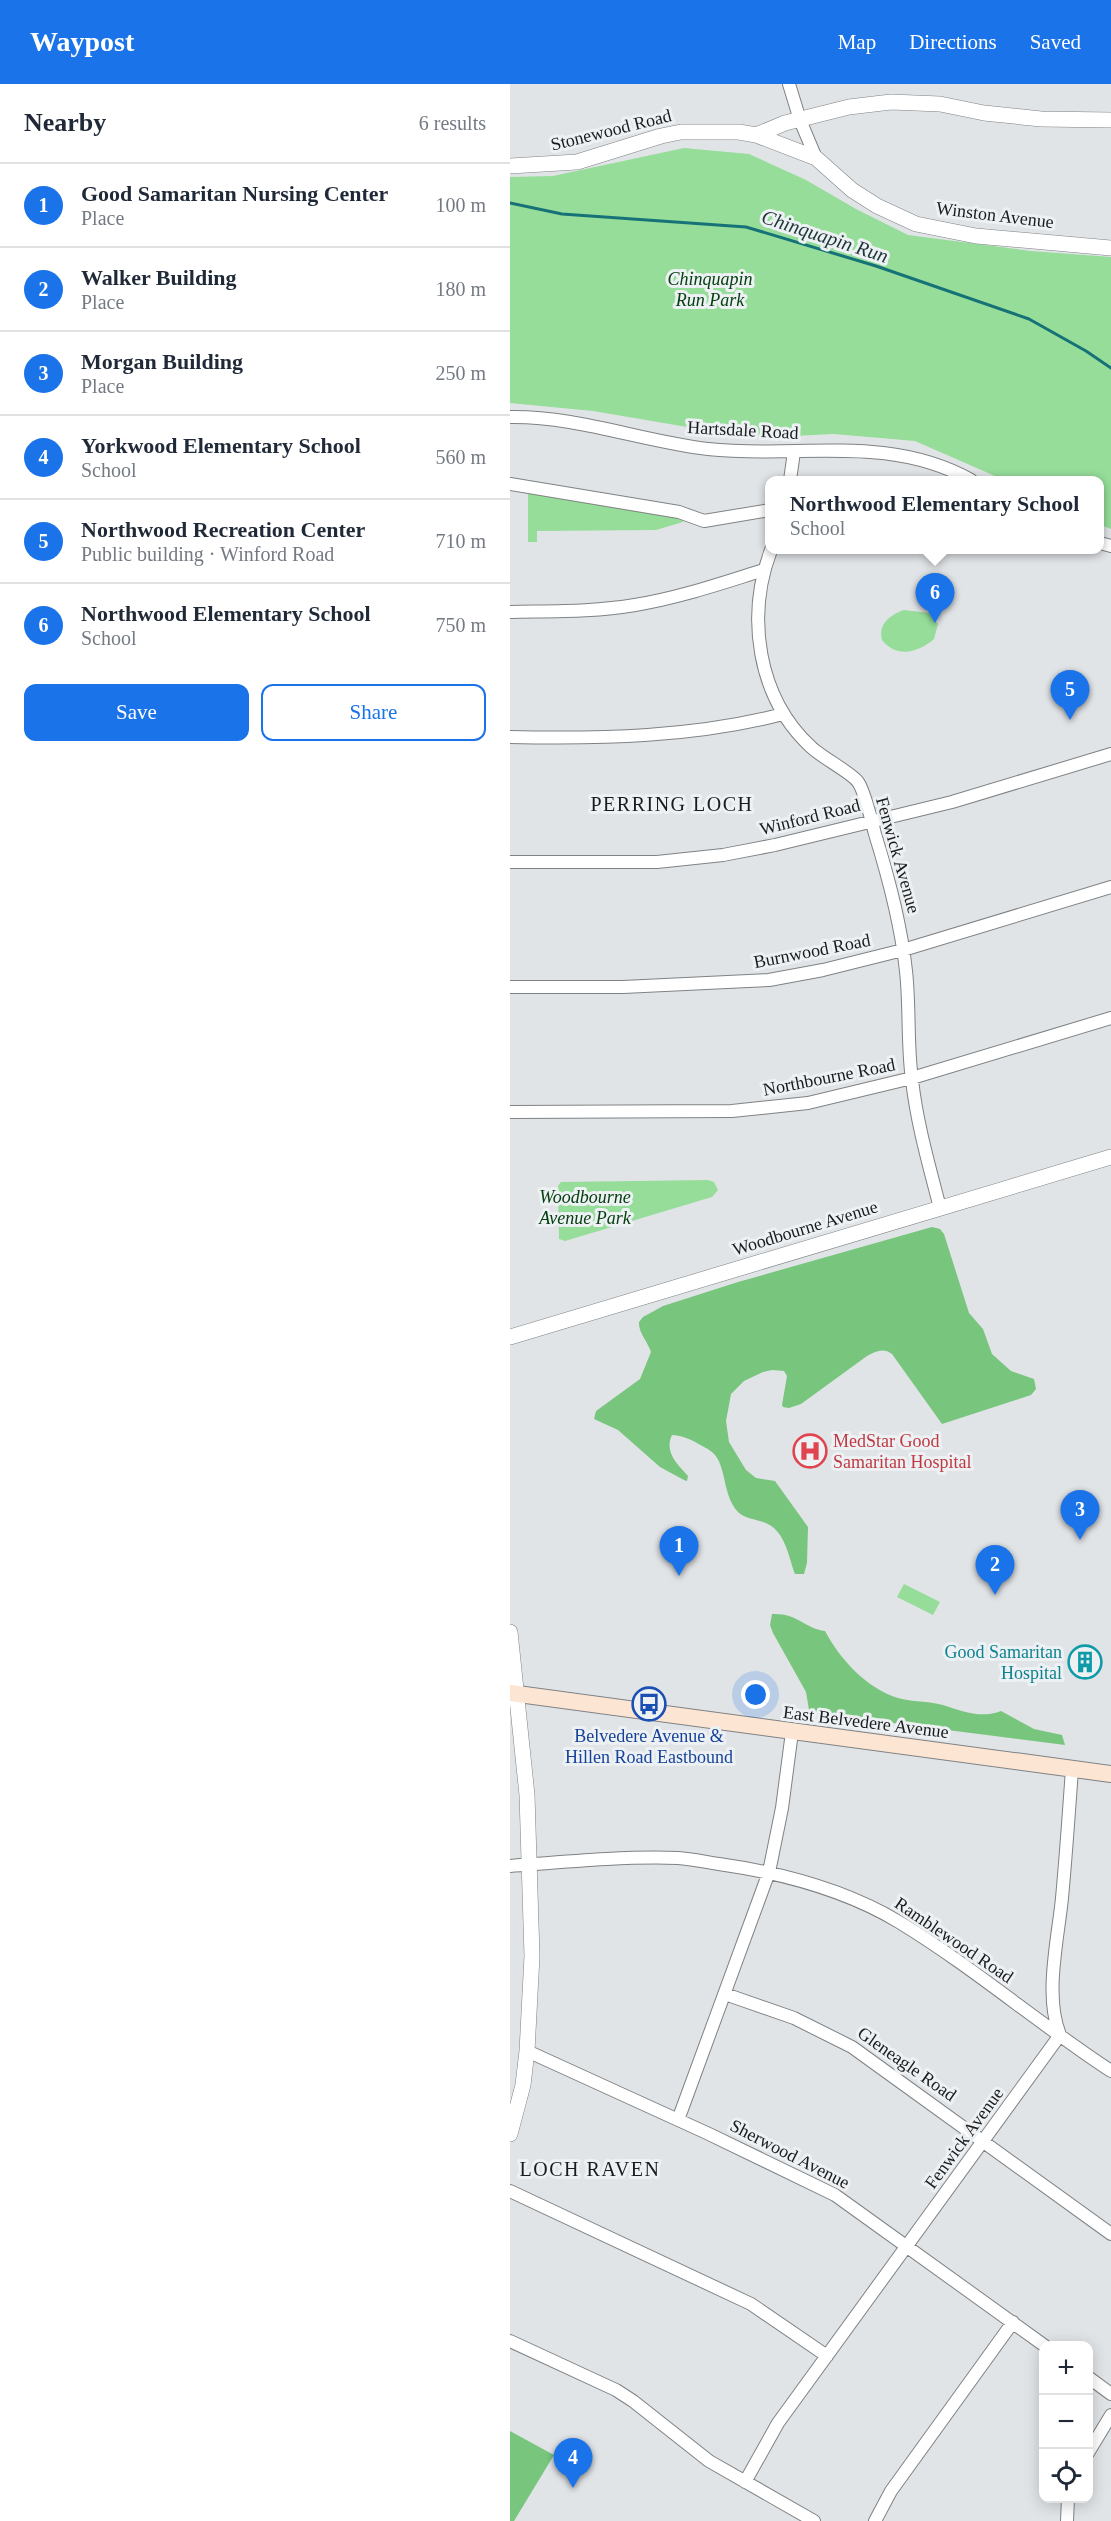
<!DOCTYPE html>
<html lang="en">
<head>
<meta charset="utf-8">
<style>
	body { margin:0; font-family:Georgia,serif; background:#f6f6f7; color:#1f2937 }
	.controls { position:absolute; right:18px; bottom:18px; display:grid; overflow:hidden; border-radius:12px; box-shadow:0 3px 15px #0003 }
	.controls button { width:54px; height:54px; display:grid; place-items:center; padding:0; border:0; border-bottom:2px solid #e0e1e3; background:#fff; color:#1f2937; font:30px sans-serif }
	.you { position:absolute; left:246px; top:1611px; width:21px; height:21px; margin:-15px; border:4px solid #fff; border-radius:50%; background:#1a73e8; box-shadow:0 0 0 9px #1a73e833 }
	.badge { display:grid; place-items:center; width:39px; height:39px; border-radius:50%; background:#1a73e8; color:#fff; font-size:20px; font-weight:700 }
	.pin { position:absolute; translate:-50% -50px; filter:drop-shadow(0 2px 3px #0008) }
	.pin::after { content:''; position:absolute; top:32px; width:21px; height:18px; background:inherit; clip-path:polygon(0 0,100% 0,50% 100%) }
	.popup { position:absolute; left:255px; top:392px; width:339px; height:78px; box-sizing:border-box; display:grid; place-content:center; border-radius:12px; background:#fff; filter:drop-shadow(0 2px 4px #0005); font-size:20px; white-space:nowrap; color:#747a83 }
	.popup b { font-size:22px; color:#1f2937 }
	.popup::after { content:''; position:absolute; left:50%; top:100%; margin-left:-12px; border:12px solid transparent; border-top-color:#fff }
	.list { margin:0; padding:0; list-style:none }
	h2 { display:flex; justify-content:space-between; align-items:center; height:78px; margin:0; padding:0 24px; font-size:26px }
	h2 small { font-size:20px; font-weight:400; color:#747a83 }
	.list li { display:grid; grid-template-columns:39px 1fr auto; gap:18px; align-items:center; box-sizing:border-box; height:84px; padding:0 24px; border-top:2px solid #e0e1e3 }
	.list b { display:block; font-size:22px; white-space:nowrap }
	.list p { margin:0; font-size:20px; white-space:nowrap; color:#747a83 }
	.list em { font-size:20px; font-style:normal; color:#747a83 }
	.actions { display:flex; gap:12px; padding:18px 24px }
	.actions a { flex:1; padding:14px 0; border:2px solid #1a73e8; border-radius:12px; text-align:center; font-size:21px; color:#1a73e8 }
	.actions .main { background:#1a73e8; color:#fff }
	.icon { flex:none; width:33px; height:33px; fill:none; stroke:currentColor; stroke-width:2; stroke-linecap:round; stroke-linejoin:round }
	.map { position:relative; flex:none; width:601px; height:2437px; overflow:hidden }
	header { display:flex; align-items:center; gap:36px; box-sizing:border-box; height:84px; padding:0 30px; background:#1a73e8; color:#fff }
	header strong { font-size:28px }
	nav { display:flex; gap:33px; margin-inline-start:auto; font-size:21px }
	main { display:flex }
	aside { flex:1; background:#fff }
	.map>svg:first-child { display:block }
</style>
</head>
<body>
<header>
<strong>Waypost</strong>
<nav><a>Map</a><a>Directions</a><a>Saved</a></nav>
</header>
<main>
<aside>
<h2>Nearby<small>6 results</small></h2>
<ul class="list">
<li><span class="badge">1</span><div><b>Good Samaritan Nursing Center</b><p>Place</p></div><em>100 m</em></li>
<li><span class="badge">2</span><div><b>Walker Building</b><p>Place</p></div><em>180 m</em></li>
<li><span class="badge">3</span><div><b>Morgan Building</b><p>Place</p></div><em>250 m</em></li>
<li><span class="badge">4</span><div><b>Yorkwood Elementary School</b><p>School</p></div><em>560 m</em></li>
<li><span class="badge">5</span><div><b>Northwood Recreation Center</b><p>Public building · Winford Road</p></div><em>710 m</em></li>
<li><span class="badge">6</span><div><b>Northwood Elementary School</b><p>School</p></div><em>750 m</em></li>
</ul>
<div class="actions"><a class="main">Save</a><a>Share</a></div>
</aside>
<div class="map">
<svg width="601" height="2437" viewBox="0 0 601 2437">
	<rect width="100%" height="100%" fill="#e1e4e7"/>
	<path fill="#95dd99" d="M174 64 239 70 296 96 346 125 398 151 521 167 601 173V445L590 441V396H494L405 357 324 350 242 354 83 327 0 319V93L43 92Z
		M18 407 172 433 173 438 146 446 27 447V458H18Z
		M394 526 419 529 428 540 424 555C409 568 387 575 372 556 368 540 380 531 394 526Z
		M198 1096 204 1098 208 1106 202 1113 55 1157 49 1155 48 1102 51 1098Z
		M394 1500 430 1518 423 1531 387 1513Z"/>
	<path fill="#78c57d" d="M422 1143 430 1145 434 1150 459 1229 473 1245 482 1270 501 1287 524 1295 526 1305 521 1311 432 1340 382 1270C373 1263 365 1268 357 1272L291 1320 279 1324 273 1323 272 1321 277 1292 274 1287 262 1286 253 1288 234 1297 221 1310 216 1337 219 1358 236 1386 246 1394 265 1397 298 1443 297 1479 294 1490H285C278 1471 275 1445 253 1438 244 1435 234 1434 228 1428 212 1411 217 1382 203 1369 199 1365 192 1362 187 1359 180 1355 170 1351 162 1351 154 1368 167 1380 178 1392L177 1397 174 1396 150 1383 108 1346 84 1335 86 1327 130 1295 141 1268C138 1258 128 1248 129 1238L133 1233 153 1222 228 1198Z
		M262 1530C288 1529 294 1544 315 1547 330 1575 356 1604 388 1614 402 1618 418 1617 433 1621 451 1627 472 1635 491 1627L524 1645 552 1651 555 1661 304 1629 299 1626 296 1608 263 1549 260 1541Z
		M0 2347 44 2371 4 2437H0Z"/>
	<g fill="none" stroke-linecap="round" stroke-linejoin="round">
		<path stroke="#167276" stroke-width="3" d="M0 119 52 130 236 143 366 182 519 235 576 267 601 284"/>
		<defs>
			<path id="minor" d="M279 0 290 36 306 74
				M0 333C67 332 131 357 198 365 289 375 376 349 461 396
				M280 396 284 368
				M0 400 169 428 194 437 260 426
				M590 459 601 462
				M261 466C236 532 247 613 301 663 311 673 342 689 348 698 354 706 362 738 365 750 379 795 391 840 396 887 400 923 397 959 402 996 407 1040 419 1081 430 1124
				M0 528C42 527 84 528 125 521 169 514 212 499 254 486
				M0 653C91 655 185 653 273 630
				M0 778H147L213 771 265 761 442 718 601 670
				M0 903H113L259 896 313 886 393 866 601 803
				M0 1028 222 1027 298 1019 402 994 601 934
				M0 1782C53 1778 115 1772 168 1774 182 1775 195 1778 209 1780 272 1789 334 1805 389 1838 463 1883 529 1940 601 1987
				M215 1910 284 1934 342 1963 601 2150
				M17 1967 199 2050 325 2111 535 2262
				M168 2036 259 1788 272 1724 282 1648
				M0 2107 241 2220 317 2272
				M0 2257 106 2306 123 2317 199 2377 304 2437
				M578 2293 601 2310
				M578 2369 601 2331
				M235 2398 268 2339 550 1951C534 1912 548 1855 552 1814 556 1771 559 1728 562 1685
				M365 2437 381 2407 503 2238
				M557 2437 558 2414"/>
			<path id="tertiary" d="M246 51 306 74 342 106 367 122 406 140 466 152 601 164
				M0 82 67 78 151 52 171 48H229L246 51 275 39 339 23 381 18 430 20 474 29 531 35 601 36
				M0 1253 601 1073
				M0 1548 17 1711 22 1872 17 1967 13 2001 0 2050"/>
			<path id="secondary" d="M0 1609 601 1690"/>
		</defs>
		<use href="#minor" stroke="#7f8284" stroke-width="14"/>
		<use href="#tertiary" stroke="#7f8284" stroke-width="16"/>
		<use href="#secondary" stroke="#7f8284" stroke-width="18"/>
		<use href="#minor" stroke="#fff" stroke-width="12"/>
		<use href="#tertiary" stroke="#fff" stroke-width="15"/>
		<use href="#secondary" stroke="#fce5d2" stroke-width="16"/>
	</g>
	<defs>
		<symbol id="hospital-ring" viewBox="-11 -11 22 22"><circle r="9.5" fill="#eef1f4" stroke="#e0444e" stroke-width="1.5"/><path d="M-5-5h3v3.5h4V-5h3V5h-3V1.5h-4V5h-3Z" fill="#e0444e"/></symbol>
		<symbol id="building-ring" viewBox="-11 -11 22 22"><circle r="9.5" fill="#eef1f4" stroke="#0f9aa8" stroke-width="1.5"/><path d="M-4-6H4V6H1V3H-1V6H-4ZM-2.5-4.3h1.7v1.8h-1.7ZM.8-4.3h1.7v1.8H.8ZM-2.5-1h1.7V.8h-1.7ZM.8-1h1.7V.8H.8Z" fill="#0f9aa8"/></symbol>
		<symbol id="bus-ring" viewBox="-11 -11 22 22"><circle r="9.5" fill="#eef1f4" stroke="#1a4fb4" stroke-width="1.5"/><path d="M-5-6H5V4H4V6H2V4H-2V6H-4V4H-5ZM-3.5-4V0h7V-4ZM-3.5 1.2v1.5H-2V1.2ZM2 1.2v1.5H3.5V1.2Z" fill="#1a4fb4"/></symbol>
	</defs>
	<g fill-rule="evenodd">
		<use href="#hospital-ring" x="281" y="1348" width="38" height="38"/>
		<use href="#building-ring" x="556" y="1559" width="38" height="38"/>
		<use href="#bus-ring" x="120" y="1601" width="38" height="38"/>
	</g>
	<g text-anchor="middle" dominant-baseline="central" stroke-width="6" stroke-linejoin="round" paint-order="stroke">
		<g font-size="18" fill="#191b1c" stroke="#eef1f4">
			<text transform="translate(101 46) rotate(-14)">Stonewood Road</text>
			<text transform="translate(485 131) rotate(7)">Winston Avenue</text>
			<text transform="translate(233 346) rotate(3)">Hartsdale Road</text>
			<text transform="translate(300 733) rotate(-14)">Winford Road</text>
			<text transform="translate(388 771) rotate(74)">Fenwick Avenue</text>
			<text transform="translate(302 867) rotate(-11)">Burnwood Road</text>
			<text transform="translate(319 993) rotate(-11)">Northbourne Road</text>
			<text transform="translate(295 1144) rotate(-17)">Woodbourne Avenue</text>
			<text transform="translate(356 1638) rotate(7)">East Belvedere Avenue</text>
			<text transform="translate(444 1856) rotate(34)">Ramblewood Road</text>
			<text transform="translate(397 1980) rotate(35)">Gleneagle Road</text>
			<text transform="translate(454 2054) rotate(-54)">Fenwick Avenue</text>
			<text transform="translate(280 2070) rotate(27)">Sherwood Avenue</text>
		</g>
		<g font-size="18" font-style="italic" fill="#064011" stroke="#eef1f4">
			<text x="200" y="195">Chinquapin<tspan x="200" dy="21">Run Park</tspan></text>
			<text x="75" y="1113">Woodbourne<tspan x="75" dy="21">Avenue Park</tspan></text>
		</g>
		<g font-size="18" fill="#be3a42" stroke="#eef1f4" text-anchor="start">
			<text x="323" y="1357">MedStar Good<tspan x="323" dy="21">Samaritan Hospital</tspan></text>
		</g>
		<g font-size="18" fill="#0d838f" stroke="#eef1f4" text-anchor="end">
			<text x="552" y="1568">Good Samaritan<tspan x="552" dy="21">Hospital</tspan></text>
		</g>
		<g font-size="18" fill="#164399" stroke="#eef1f4">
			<text x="139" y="1652">Belvedere Avenue &amp;<tspan x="139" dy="21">Hillen Road Eastbound</tspan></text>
		</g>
		<g font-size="20" font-style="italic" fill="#1c3637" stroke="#eef1f4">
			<text transform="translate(315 152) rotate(18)">Chinquapin Run</text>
		</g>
		<g font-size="20" letter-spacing="1.5" fill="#191b1c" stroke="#eef1f4">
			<text x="162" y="720">PERRING LOCH</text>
			<text x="80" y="2085">LOCH RAVEN</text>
		</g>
	</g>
</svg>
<div class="controls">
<button>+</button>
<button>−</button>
<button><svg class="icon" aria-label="locate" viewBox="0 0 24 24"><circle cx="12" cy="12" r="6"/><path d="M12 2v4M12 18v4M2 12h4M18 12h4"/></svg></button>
</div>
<div class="you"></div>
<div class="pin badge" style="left:169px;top:1492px">1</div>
<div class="pin badge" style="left:485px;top:1511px">2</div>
<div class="pin badge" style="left:570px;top:1456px">3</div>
<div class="pin badge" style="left:63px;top:2404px">4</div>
<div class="pin badge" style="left:560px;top:636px">5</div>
<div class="pin badge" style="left:425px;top:539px">6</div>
<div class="popup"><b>Northwood Elementary School</b>School</div>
</div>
</main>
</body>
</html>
